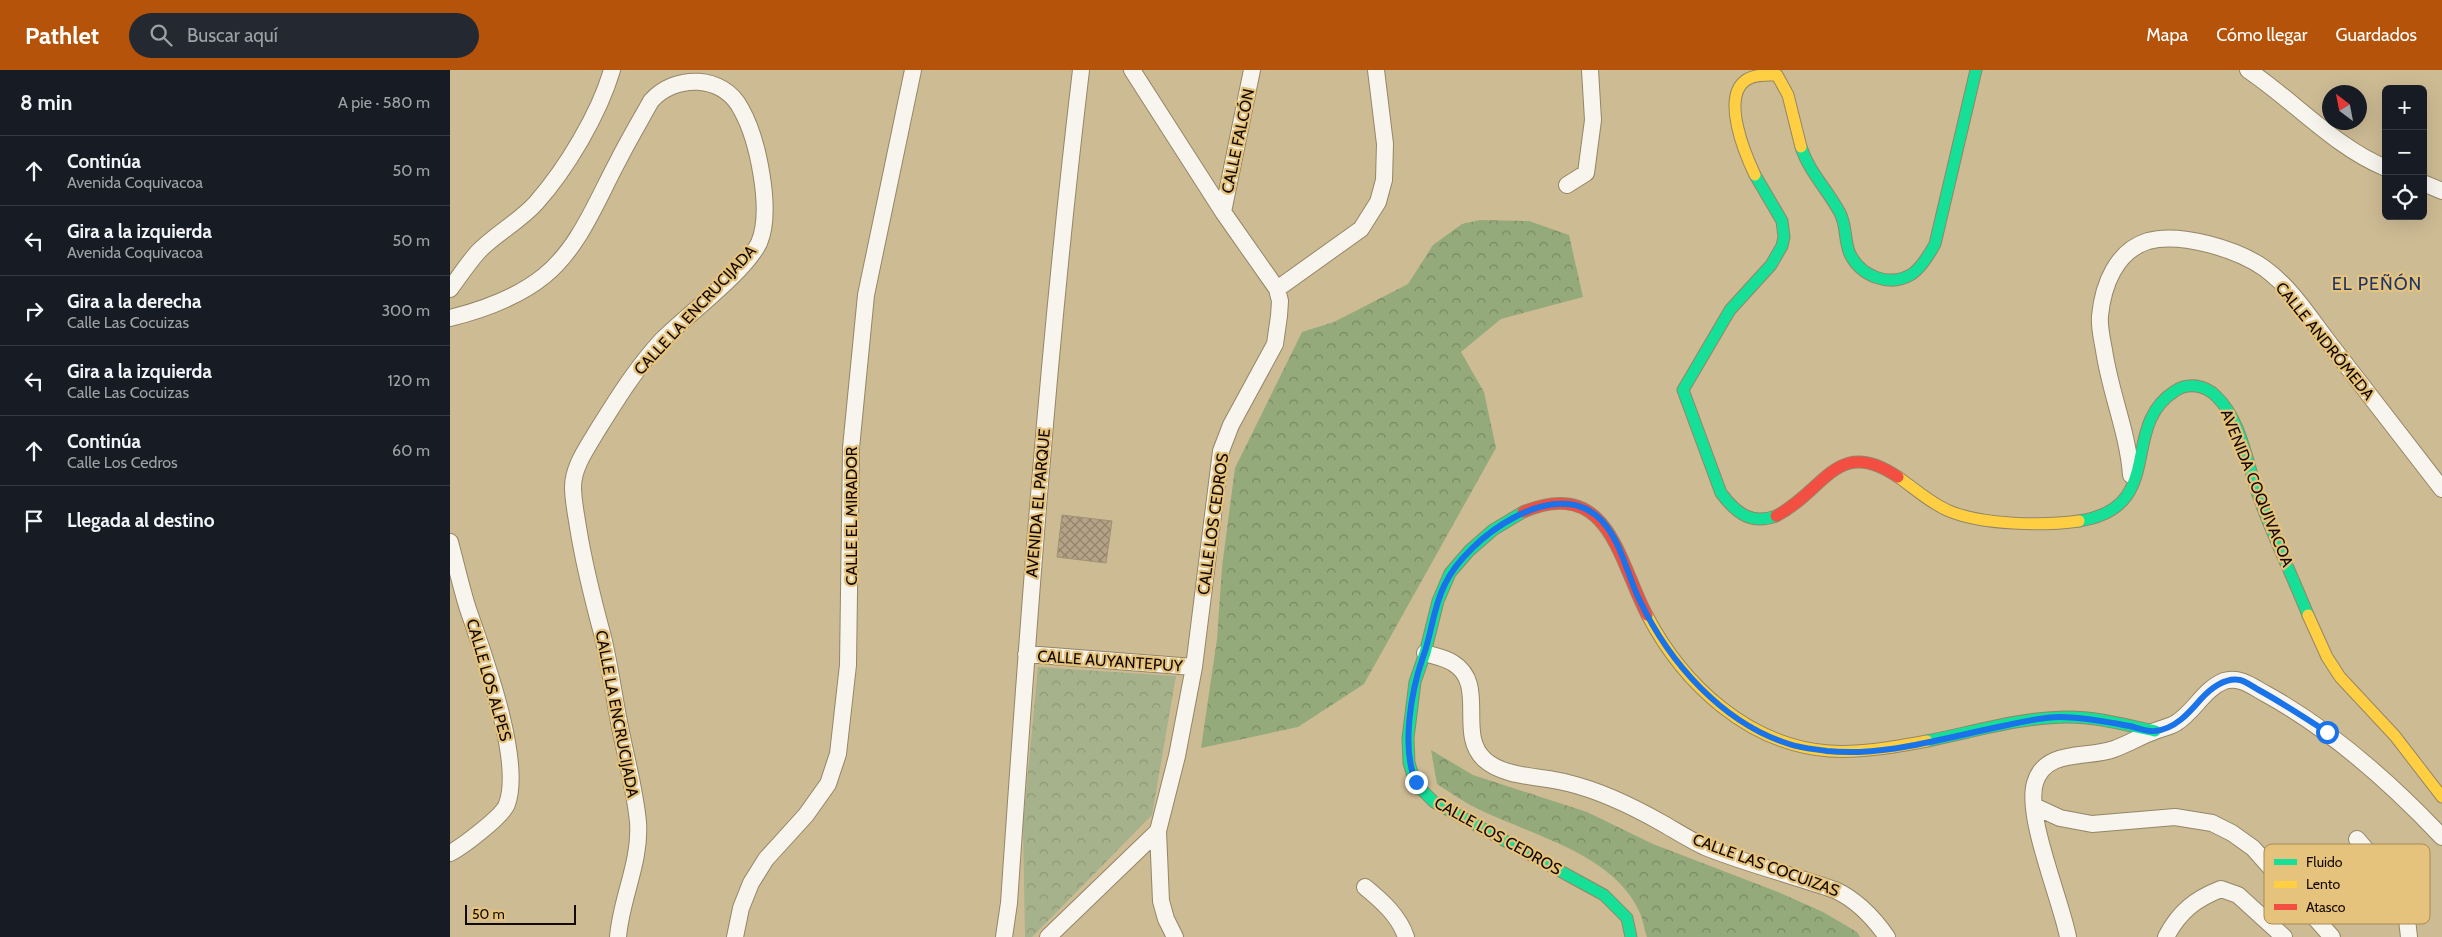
<!DOCTYPE html>
<html lang="es">
<head>
<meta charset="utf-8">
<style>
	body { margin:0; font-family:Cabin,sans-serif; background:#242831; color:#f1f3f6 }
	.controls { position:absolute; right:15px; top:15px; display:grid; overflow:hidden; border-radius:8px; box-shadow:0 5px 20px #0002 }
	.controls button { width:45px; height:45px; display:grid; place-items:center; padding:0; border:0; border-bottom:1px solid #363941; background:#171b24; color:#f1f3f6; font:25px sans-serif }
	.compass { position:absolute; left:1872px; top:15px; width:45px; height:45px; border-radius:50%; background:#171b24; box-shadow:0 5px 20px #0002; rotate:328deg }
	.scale { position:absolute; left:15px; bottom:12px; width:111px; box-sizing:border-box; padding-left:5px; border:2px solid #130900; border-top:0; font-size:14px; line-height:18px; white-space:nowrap; color:#130900; -webkit-text-stroke:4px #e5c37c; paint-order:stroke }
	.stop { position:absolute; width:15px; height:15px; margin:-11px; border:4px solid #1a73e8; border-radius:50%; background:#fff }
	.stop.end { background:#1a73e8; border-color:#fff; box-shadow:0 1px 5px #0008 }
	.list { margin:0; padding:0; list-style:none }
	h2 { display:flex; justify-content:space-between; align-items:center; height:65px; margin:0; padding:0 20px; font-size:21px }
	h2 small { font-size:16px; font-weight:400; color:#9ea1a6 }
	.list li { display:grid; grid-template-columns:32px 1fr auto; gap:15px; align-items:center; box-sizing:border-box; height:70px; padding:0 20px; border-top:1px solid #363941 }
	.list b { display:block; font-size:19px; white-space:nowrap }
	.list p { margin:0; font-size:16px; white-space:nowrap; color:#9ea1a6 }
	.list em { font-size:16px; font-style:normal; color:#9ea1a6 }
	.icon { flex:none; width:28px; height:28px; fill:none; stroke:currentColor; stroke-width:2; stroke-linecap:round; stroke-linejoin:round }
	.map { position:relative; flex:none; width:1992px; height:867px; overflow:hidden }
	header { display:flex; align-items:center; gap:30px; box-sizing:border-box; height:70px; padding:0 25px; background:#b45309; color:#fff }
	header strong { font-size:24px }
	nav { display:flex; gap:28px; margin-inline-start:auto; font-size:18px }
	.search { width:350px; height:45px; background:#242831; display:flex; align-items:center; gap:12px; box-sizing:border-box; padding:0 18px; border-radius:28px; color:#9ea1a6; font-size:19px }
	main { display:flex }
	aside { flex:1; background:#171b24 }
	.map>svg:first-child { display:block }
</style>
</head>
<body>
<header>
<strong>Pathlet</strong>
<div class="search"><svg class="icon" aria-label="search" viewBox="0 0 24 24"><circle cx="10" cy="10" r="6"/><path d="M15 15l6 6"/></svg>Buscar aquí</div>
<nav><a>Mapa</a><a>Cómo llegar</a><a>Guardados</a></nav>
</header>
<main>
<aside>
<h2>8 min<small>A pie · 580 m</small></h2>
<ul class="list">
<li><svg class="icon" aria-label="ahead" viewBox="0 0 24 24"><path d="M12 20V5M6 11l6-6 6 6"/></svg><div><b>Continúa</b><p>Avenida Coquivacoa</p></div><em>50 m</em></li>
<li><svg class="icon" aria-label="left" viewBox="0 0 24 24"><path d="M17 20v-9H6M10 6l-5 5 5 5"/></svg><div><b>Gira a la izquierda</b><p>Avenida Coquivacoa</p></div><em>50 m</em></li>
<li><svg class="icon" aria-label="right" viewBox="0 0 24 24"><path d="M7 20v-9h11M14 6l5 5-5 5"/></svg><div><b>Gira a la derecha</b><p>Calle Las Cocuizas</p></div><em>300 m</em></li>
<li><svg class="icon" aria-label="left" viewBox="0 0 24 24"><path d="M17 20v-9H6M10 6l-5 5 5 5"/></svg><div><b>Gira a la izquierda</b><p>Calle Las Cocuizas</p></div><em>120 m</em></li>
<li><svg class="icon" aria-label="ahead" viewBox="0 0 24 24"><path d="M12 20V5M6 11l6-6 6 6"/></svg><div><b>Continúa</b><p>Calle Los Cedros</p></div><em>60 m</em></li>
<li><svg class="icon" aria-label="arrive" viewBox="0 0 24 24"><path d="M6 21V4h12l-3 4 3 4H6"/></svg><div><b>Llegada al destino</b></div></li>
</ul>
</aside>
<div class="map">
<svg width="1992" height="867" viewBox="0 0 1992 867">
	<defs>
		<pattern id="forest-crowns" width="20" height="18" patternUnits="userSpaceOnUse" patternTransform="scale(1.25)"><rect width="20" height="18" fill="#95aa7b"/><path d="M2 6a3 3 0 1 1 6 0M12 15a3 3 0 1 1 6 0" fill="none" stroke="#788962"/></pattern>
		<pattern id="park-crowns" width="20" height="18" patternUnits="userSpaceOnUse" patternTransform="scale(1.25)"><rect width="20" height="18" fill="#a6b28c"/><path d="M2 6a3 3 0 1 1 6 0M12 15a3 3 0 1 1 6 0" fill="none" stroke="#8e9877"/></pattern>
		<pattern id="building-cross-hatch" width="8" height="8" patternUnits="userSpaceOnUse" patternTransform="scale(1.25)"><rect width="8" height="8" fill="#b6a387"/><path d="M0 0l8 8M0 8l8-8" fill="none" stroke="#93836c"/></pattern>
	</defs>
	<rect width="100%" height="100%" fill="#cdbb94"/>
	<path fill="url(#forest-crowns)" d="M1030 150 1079 151 1119 165 1133 227 1051 249 1011 282 1034 322 1046 378 914 614 848 657 751 678 767 569 772 497 785 398 852 262 884 252 958 214 983 175 1012 154Z
		M981 680 1023 705 1137 742 1203 774 1328 822 1373 842 1407 862 1410 867H1197C1194 859 1193 849 1189 841 1163 783 1078 764 1026 738 1012 731 1000 722 987 714Z"/>
	<path fill="url(#park-crowns)" d="M588 597 726 606 702 745 582 867H575L573 755Z"/>
	<path fill="url(#building-cross-hatch)" stroke="#a39175" d="M612 445 662 451 656 493 607 487Z"/>
	<g fill="none" stroke-linecap="round" stroke-linejoin="round">
		<defs>
			<path id="street" d="M682 0 773 142 827 219 830 231 829 246 825 274 781 355 771 381 744 597 727 686 708 761 711 831 716 849 725 867
				M1798 0C1843 30 1886 78 1936 98
				M1973 113 1992 121
				M1117 115 1136 103 1143 50 1140 0
				M773 142 802 0
				M0 219C9 207 18 193 28 182 45 164 69 152 86 133 117 98 149 44 162 0
				M827 219 911 159 928 132 934 110 935 74 926 0
				M0 248C32 240 68 227 94 206 129 178 147 130 168 91 178 71 190 51 201 31 225 4 273 4 291 39 308 69 323 141 309 173 294 203 238 244 212 270 186 298 167 329 147 361 137 378 123 397 123 417 123 430 126 444 128 457 134 495 143 530 153 567 160 596 164 627 170 657 176 688 185 720 188 752 191 792 171 828 168 867
				M1681 405C1678 363 1660 322 1654 280 1652 269 1649 257 1650 246 1653 215 1666 181 1698 171 1730 162 1787 179 1814 198 1842 218 1862 251 1883 278 1919 325 1956 372 1992 419
				M0 472C6 494 11 517 18 539 33 583 73 690 57 734 53 746 12 777 0 783
				M975 583C984 586 996 588 1003 593 1038 614 1006 665 1035 690 1055 708 1093 706 1118 713 1151 721 1182 736 1212 753 1226 761 1240 770 1255 777 1297 794 1342 805 1385 820 1407 830 1423 847 1437 867
				M576 584 744 597
				M1584 736 1610 748 1642 754 1725 747 1762 753 1782 763 1803 778 1882 867
				M1907 769 1947 816 1955 832 1959 867
				M915 817C932 831 949 846 956 867
				M285 867 291 838 301 813 316 789 356 745 378 714 388 684 398 595 401 378 416 225 463 0
				M554 867 559 833C578 555 598 277 631 0
				M598 867 708 761
				M1618 867C1611 830 1575 746 1585 713 1595 678 1638 689 1664 679 1678 674 1691 666 1705 661 1712 658 1720 657 1726 653 1744 642 1754 619 1774 611 1790 606 1803 617 1816 624 1883 661 1940 712 1992 767
				M1716 867C1729 842 1745 829 1771 819L1788 825 1834 867"/>
			<path id="fast" d="M1351 77C1359 102 1378 120 1390 143 1397 156 1394 171 1400 184 1411 206 1439 218 1462 204 1472 197 1479 185 1485 174L1526 0
				M1305 105 1332 151 1334 167 1332 176 1321 195 1280 240 1233 320 1271 423C1286 443 1301 455 1326 446
				M1073 442 1043 460 1019 481 1000 503 988 531 975 583 965 612 958 668 959 693 963 706 970 718 984 732 1154 825 1177 848 1181 867
				M1629 451C1718 437 1668 357 1725 321 1738 312 1755 315 1766 326 1793 352 1797 396 1810 430 1824 469 1843 507 1858 545
				M1477 671C1523 662 1571 647 1618 647 1647 647 1676 655 1705 661"/>
			<path id="slow" d="M1305 105C1295 84 1271 27 1296 10 1305 4 1317 5 1327 5L1338 25 1351 77
				M1448 407C1464 418 1480 433 1499 441 1533 455 1593 456 1629 451
				M1197 545C1233 614 1298 675 1379 681 1412 683 1445 677 1477 671
				M1858 545 1877 587 1890 607 1945 666 1992 727"/>
			<path id="jam" d="M1073 442C1159 406 1168 490 1197 545
				M1326 446C1375 421 1387 365 1448 407"/>
		</defs>
		<use href="#street" stroke="#948666" stroke-width="18"/>
		<use href="#fast" stroke="#948666" stroke-width="13"/>
		<use href="#slow" stroke="#948666" stroke-width="13"/>
		<use href="#jam" stroke="#948666" stroke-width="13"/>
		<use href="#street" stroke="#f8f5ef" stroke-width="16"/>
		<use href="#fast" stroke="#16e098" stroke-width="11"/>
		<use href="#slow" stroke="#ffcf43" stroke-width="11"/>
		<use href="#jam" stroke="#f24e42" stroke-width="11"/>
	</g>
	<g fill="none" stroke-linecap="round" stroke-linejoin="round">
		<path stroke="#1a73e8" stroke-width="6" d="M966 712C951 679 961 621 973 587 982 563 983 537 995 514 1016 469 1107 402 1152 451 1172 473 1177 505 1190 531 1219 592 1272 653 1339 674 1350 678 1364 679 1377 681 1435 687 1497 667 1553 656 1572 652 1591 647 1610 647 1634 647 1657 652 1680 656 1688 658 1698 662 1705 661 1725 659 1739 643 1751 629 1760 619 1775 607 1790 610 1795 611 1802 616 1807 619 1831 632 1854 647 1877 662"/>
	</g>
	<g text-anchor="middle" dominant-baseline="central" stroke-width="4.5" stroke-linejoin="round" paint-order="stroke">
		<g font-size="16" fill="#130900" stroke="#e5c37c">
			<text transform="translate(788 71) rotate(-78)">CALLE FALCÓN</text>
			<text transform="translate(245 240) rotate(-47)">CALLE LA ENCRUCIJADA</text>
			<text transform="translate(1875 271) rotate(51)">CALLE ANDRÓMEDA</text>
			<text transform="translate(1807 418) rotate(68)">AVENIDA COQUIVACOA</text>
			<text transform="translate(588 433) rotate(-85)">AVENIDA EL PARQUE</text>
			<text transform="translate(401 446) rotate(-90)">CALLE EL MIRADOR</text>
			<text transform="translate(763 454) rotate(-82)">CALLE LOS CEDROS</text>
			<text transform="translate(660 591) rotate(4)">CALLE AUYANTEPUY</text>
			<text transform="translate(39 610) rotate(74)">CALLE LOS ALPES</text>
			<text transform="translate(167 644) rotate(79)">CALLE LA ENCRUCIJADA</text>
			<text transform="translate(1048 766) rotate(29)">CALLE LOS CEDROS</text>
			<text transform="translate(1316 795) rotate(20)">CALLE LAS COCUIZAS</text>
		</g>
		<g font-size="18" letter-spacing="1" fill="#1c346a" stroke="#e5c37c">
			<text x="1927" y="214">EL PEÑÓN</text>
		</g>
	</g>
	<rect x="1814" y="774" width="166" height="80" rx="8" fill="#e5c37c" stroke="#a68b57" stroke-width="1"/>
	<rect x="1824" y="789" width="23" height="6" fill="#16e098"/>
	<rect x="1824" y="811" width="23" height="7" fill="#ffcf43"/>
	<rect x="1824" y="834" width="23" height="6" fill="#f24e42"/>
	<g font-size="14" fill="#130900">
		<text x="1856" y="797">Fluido</text>
		<text x="1856" y="819">Lento</text>
		<text x="1856" y="842">Atasco</text>
	</g>
</svg>
<div class="controls">
<button>+</button>
<button>−</button>
<button><svg class="icon" aria-label="locate" viewBox="0 0 24 24"><circle cx="12" cy="12" r="6"/><path d="M12 2v4M12 18v4M2 12h4M18 12h4"/></svg></button>
</div>
<svg class="compass" viewBox="-18 -18 36 36"><path d="M0-13l5 13h-10z" fill="#e53935"/><path d="M0 13l5-13h-10z" fill="#9ea1a6"/></svg>
<div class="scale">50 m</div>
<div class="stop" style="left:1877px;top:662px"></div>
<div class="stop end" style="left:966px;top:712px"></div>
</div>
</main>
</body>
</html>
